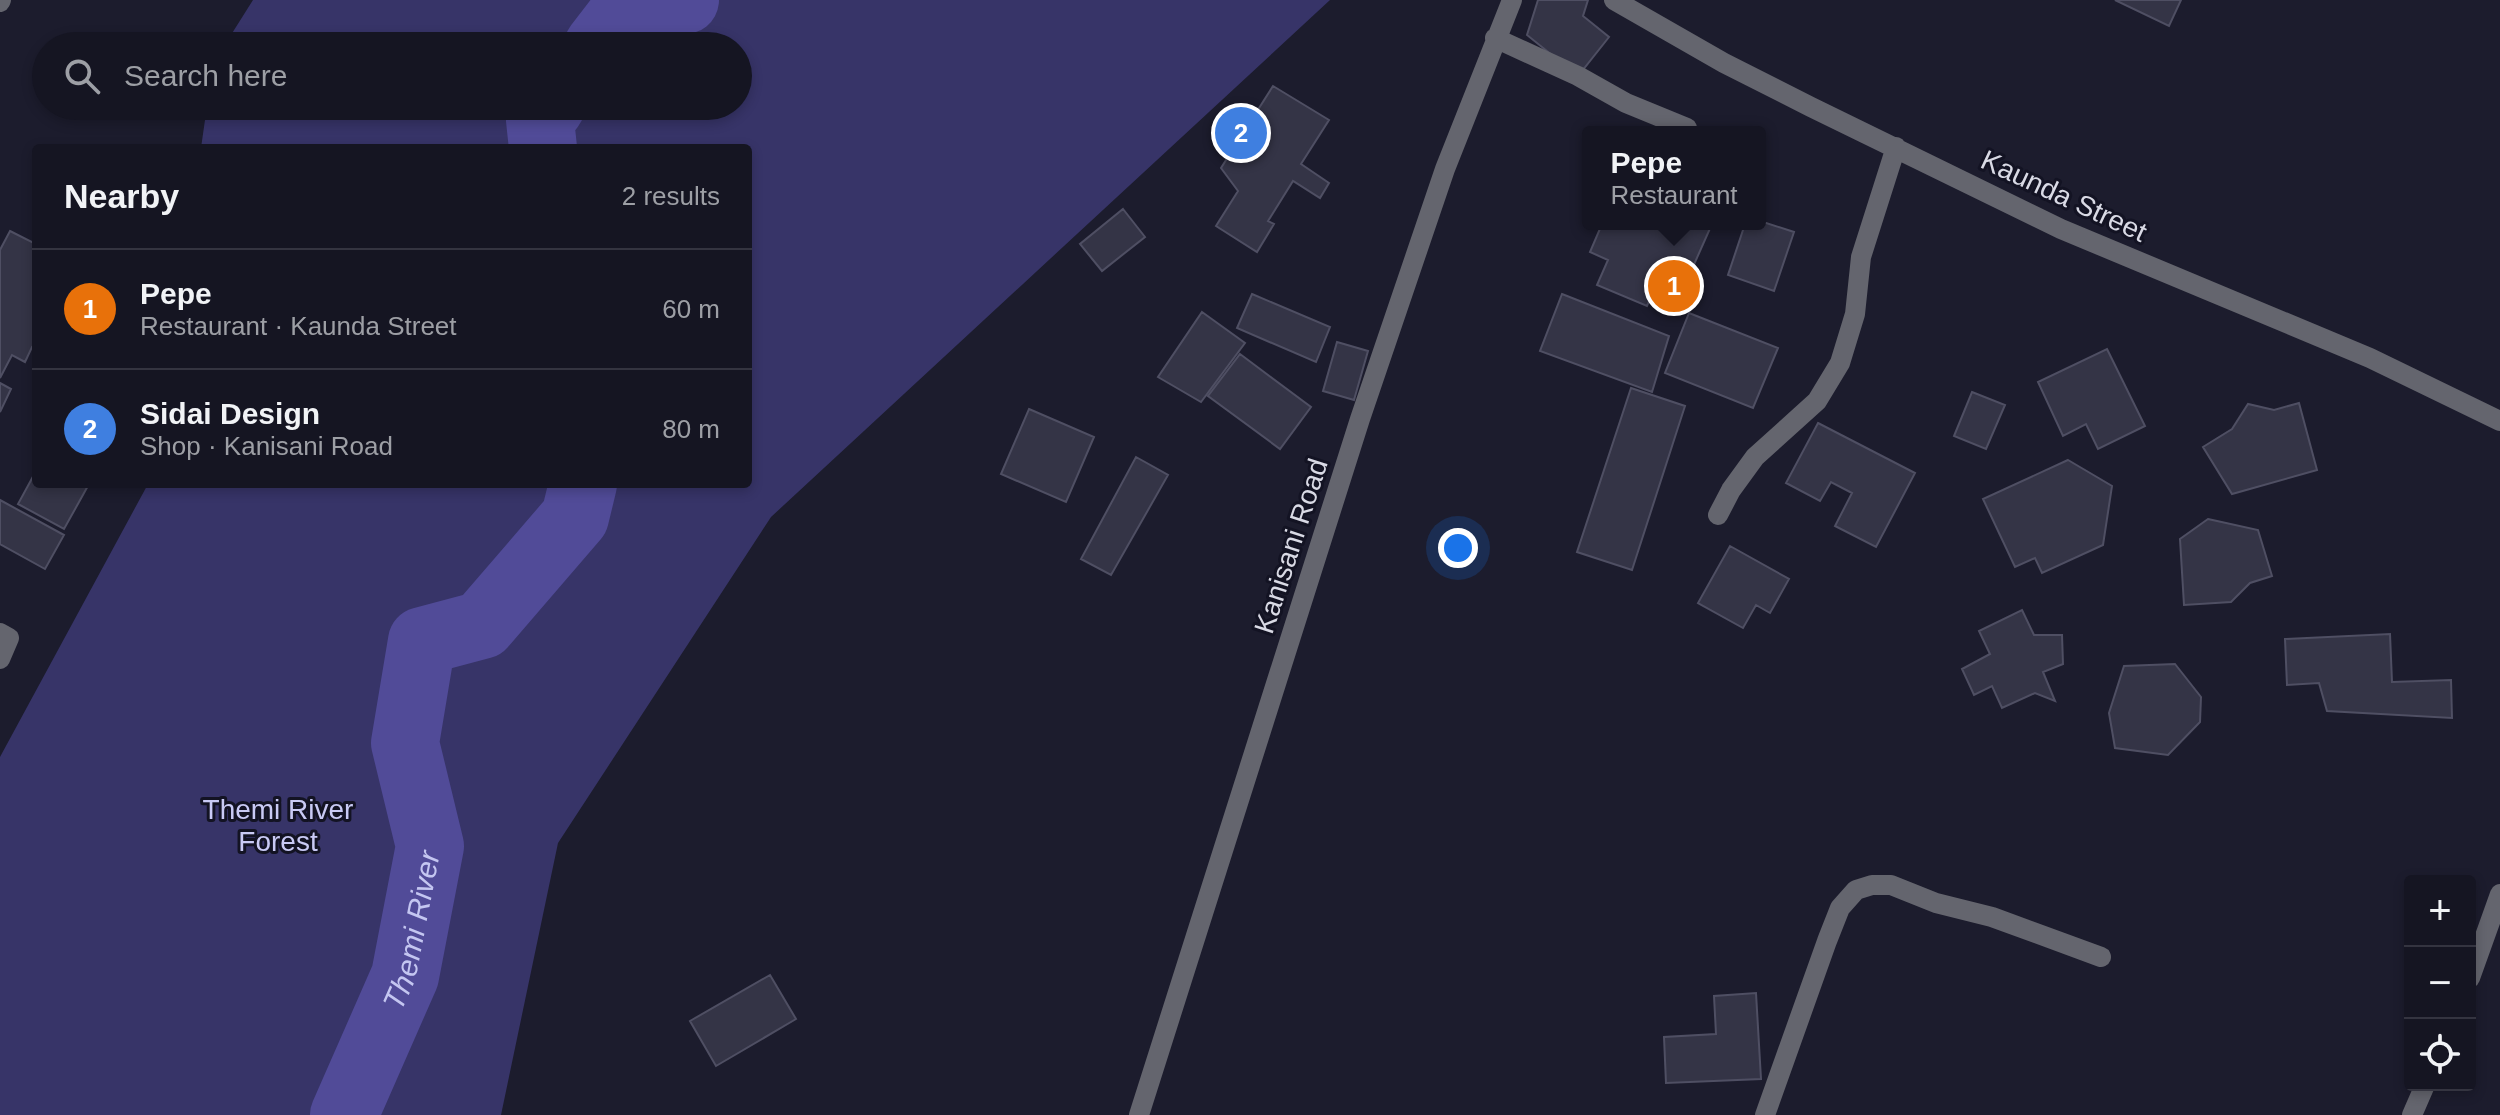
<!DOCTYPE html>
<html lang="en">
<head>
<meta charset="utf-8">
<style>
	body { margin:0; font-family:Helvetica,sans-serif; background:#1e1e2a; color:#f1f3f6 }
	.controls { position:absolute; right:24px; bottom:24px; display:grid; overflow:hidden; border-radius:8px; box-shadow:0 4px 12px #0003 }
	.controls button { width:72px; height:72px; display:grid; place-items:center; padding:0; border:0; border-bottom:2px solid #343440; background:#151522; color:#f1f3f6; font:40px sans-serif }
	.you { position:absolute; left:1458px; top:548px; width:28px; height:28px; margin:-20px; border:6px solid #fff; border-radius:50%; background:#1a73e8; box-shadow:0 0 0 12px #1a73e833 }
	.badge { display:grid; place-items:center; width:52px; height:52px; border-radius:50%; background:#aeaefa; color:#fff; font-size:26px; font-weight:700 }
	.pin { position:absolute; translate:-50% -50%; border:4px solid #fff; box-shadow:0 2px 8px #0006 }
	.popup { position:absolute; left:1582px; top:126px; width:184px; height:104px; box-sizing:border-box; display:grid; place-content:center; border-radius:8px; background:#151522; filter:drop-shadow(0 2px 6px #0005); font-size:26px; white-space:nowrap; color:#9d9fa5 }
	.popup b { font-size:30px; color:#f1f3f6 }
	.popup::after { content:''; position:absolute; left:50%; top:100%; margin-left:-16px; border:16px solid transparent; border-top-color:#151522 }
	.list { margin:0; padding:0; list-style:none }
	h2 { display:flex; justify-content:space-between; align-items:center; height:104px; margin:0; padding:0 32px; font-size:34px }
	h2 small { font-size:26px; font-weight:400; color:#9d9fa5 }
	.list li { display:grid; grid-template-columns:52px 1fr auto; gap:24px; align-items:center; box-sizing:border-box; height:120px; padding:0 32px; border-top:2px solid #343440 }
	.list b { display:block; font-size:30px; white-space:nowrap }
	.list p { margin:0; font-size:26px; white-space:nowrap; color:#9d9fa5 }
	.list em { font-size:26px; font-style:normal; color:#9d9fa5 }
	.icon { flex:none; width:44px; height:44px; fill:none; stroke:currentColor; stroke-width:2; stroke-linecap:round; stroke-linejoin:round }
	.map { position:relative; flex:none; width:2500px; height:1115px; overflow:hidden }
	.search { position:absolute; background:#151522; box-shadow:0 4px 12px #0003; left:32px; top:32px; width:720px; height:88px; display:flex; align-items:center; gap:20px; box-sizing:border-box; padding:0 28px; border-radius:44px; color:#9d9fa5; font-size:30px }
	.panel { position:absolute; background:#151522; box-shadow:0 4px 12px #0003; left:32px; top:144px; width:720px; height:344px; border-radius:8px }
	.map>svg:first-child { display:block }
</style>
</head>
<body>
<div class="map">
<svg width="2500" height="1115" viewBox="0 0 2500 1115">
	<rect width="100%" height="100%" fill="#1c1c2d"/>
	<path fill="#373468" d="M253 0H1330L771 517 558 843 501 1115H0V757L148 484H748V148H201L207 106H738V46H224Z"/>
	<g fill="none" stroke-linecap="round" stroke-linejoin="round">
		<g stroke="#514b98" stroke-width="68">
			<path d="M598 46 618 20 685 0"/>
			<path d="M543 148 540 120 551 106"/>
			<path id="s1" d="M344 1115 405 976 430 846 405 743 422 641 482 625 575 517 583 484"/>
		</g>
	</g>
	<path fill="#343446" stroke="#4f4f63" stroke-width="2" d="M1538 0H1588L1583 16 1609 37 1578 76 1527 35Z
		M2115 0H2181L2169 26Z
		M1273 86 1329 120 1301 164 1329 183 1320 198 1293 181 1268 221 1274 224 1257 252 1216 226 1238 191 1221 168Z
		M1123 209 1145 237 1102 271 1080 244Z
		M1760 221 1794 232 1774 291 1728 275 1745 224H1760Z
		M1602 224H1712L1680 296 1656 285 1647 306 1597 285 1608 260 1590 252Z
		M10 231 36 244V349L32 347 25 362 12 355 0 378V250Z
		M1252 294 1330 327 1316 362 1237 328Z
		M1562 294 1669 336 1652 392 1540 351Z
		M1202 312 1245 343 1201 402 1158 377Z
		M1689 313 1778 348 1753 408 1665 373Z
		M1337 342 1368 351 1354 400 1323 391Z
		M2107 349 2145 426 2098 449 2086 424 2063 436 2038 382Z
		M1240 354 1311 407 1280 449 1208 396Z
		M0 383 11 389 0 412Z
		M1631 388 1685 406 1632 570 1577 552Z
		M1972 392 2005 405 1986 449 1954 436Z
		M2299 403 2317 470 2232 494 2203 447 2232 429 2248 404 2274 410Z
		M1029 409 1094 437 1066 502 1001 474Z
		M1818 423 1915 473 1876 547 1835 526 1852 493 1831 482 1820 501 1786 483Z
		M1136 457 1168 475 1111 575 1081 559Z
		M2068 460 2112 486 2103 545 2042 573 2035 558 2015 567 1983 499Z
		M36 471V484H89L64 529 18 504Z
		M36 471V484H89L64 529 18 504Z
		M0 500 64 535 45 569 0 544Z
		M0 500 64 535 45 569 0 544Z
		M2208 519 2258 530 2272 576 2250 583 2231 602 2184 605 2180 539Z
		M1730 546 1789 579 1770 613 1756 605 1743 628 1698 603Z
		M2022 610 2034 635H2062L2063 664 2043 672 2055 701 2035 693 2002 708 1992 686 1974 695 1962 669 1990 654 1979 631Z
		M2390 634 2392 682 2451 680 2452 718 2327 711 2319 683 2287 685 2285 639Z
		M2175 664 2201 697 2200 722 2168 755 2115 748 2109 713 2124 666Z
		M770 975 796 1019 716 1066 690 1021Z
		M1756 993 1761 1079 1666 1083 1664 1037 1716 1034 1714 996Z"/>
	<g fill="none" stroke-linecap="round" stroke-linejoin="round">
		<path stroke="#64656e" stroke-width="20" d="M1614 0 1724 63 1811 107 2061 229 2370 358 2500 421
			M0 2 1 0
			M1495 38 1578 76 1626 103 1687 128
			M1718 515 1731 490 1755 457 1817 401 1840 363 1855 314 1861 257 1896 147
			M0 633 9 638 0 659
			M2470 978 2500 894
			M1139 1115 1360 419 1445 169 1512 0
			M1765 1115 1827 941 1840 908 1856 890 1872 885H1891L1936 903 1992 917 2101 957
			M2412 1115 2425 1085"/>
	</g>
	<g text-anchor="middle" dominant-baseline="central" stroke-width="6" stroke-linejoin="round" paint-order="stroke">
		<g font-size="28" fill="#d9dae5" stroke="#131323">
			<text transform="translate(2064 196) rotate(25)">Kaunda Street</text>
			<text transform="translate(1291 546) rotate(-72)">Kanisani Road</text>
		</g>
		<g font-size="28" fill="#c9caf5" stroke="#131323">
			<text x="278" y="809">Themi River<tspan x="278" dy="32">Forest</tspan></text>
		</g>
		<g font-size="30" font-style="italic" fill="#c4c6f1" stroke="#131323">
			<text stroke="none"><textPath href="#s1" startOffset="198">Themi River</textPath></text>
		</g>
	</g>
</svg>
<div class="controls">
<button>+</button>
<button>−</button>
<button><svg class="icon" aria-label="locate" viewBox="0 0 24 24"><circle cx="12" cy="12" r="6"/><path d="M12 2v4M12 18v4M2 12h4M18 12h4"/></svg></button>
</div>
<div class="you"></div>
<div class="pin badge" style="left:1674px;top:286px;background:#e8710a">1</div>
<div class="popup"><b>Pepe</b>Restaurant</div>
<div class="pin badge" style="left:1241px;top:133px;background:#3f7fe0">2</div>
<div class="search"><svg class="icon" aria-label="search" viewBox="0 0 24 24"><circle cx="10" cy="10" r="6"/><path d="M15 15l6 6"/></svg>Search here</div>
<section class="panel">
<h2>Nearby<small>2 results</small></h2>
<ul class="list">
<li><span class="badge" style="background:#e8710a">1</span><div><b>Pepe</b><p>Restaurant · Kaunda Street</p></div><em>60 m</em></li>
<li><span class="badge" style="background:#3f7fe0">2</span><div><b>Sidai Design</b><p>Shop · Kanisani Road</p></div><em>80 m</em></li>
</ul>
</section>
</div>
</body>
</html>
